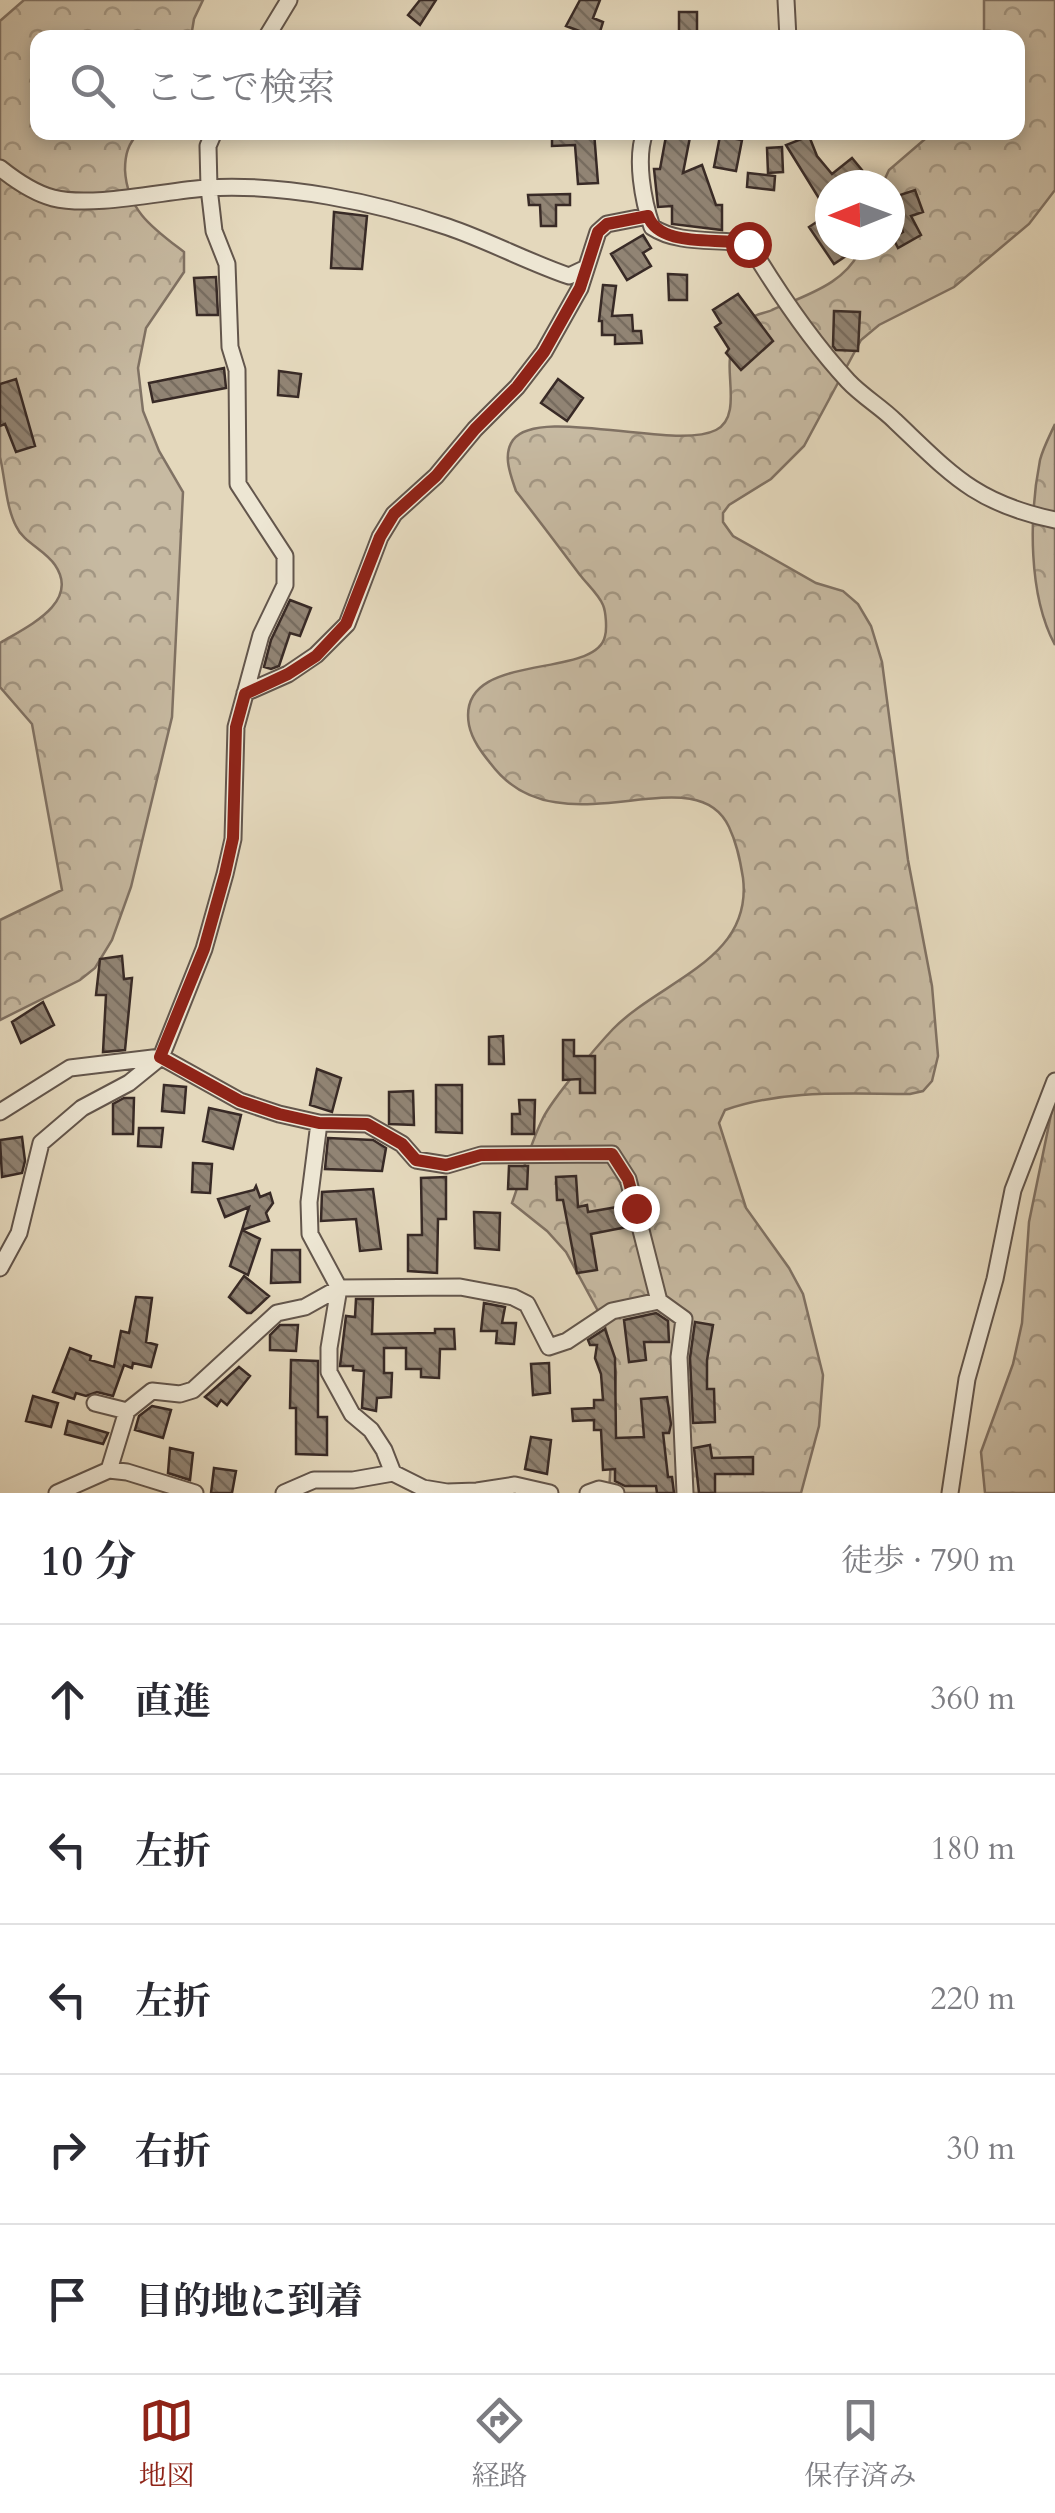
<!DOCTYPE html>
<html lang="ja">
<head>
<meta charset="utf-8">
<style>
	body { margin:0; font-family:Cardo,"Noto Serif JP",serif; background:#f7f7f7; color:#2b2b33 }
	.compass { position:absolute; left:815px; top:170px; width:90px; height:90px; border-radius:50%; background:#fff; box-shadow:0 5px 15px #0003; rotate:269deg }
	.stop { position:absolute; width:30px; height:30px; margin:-22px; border:8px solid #8f2418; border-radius:50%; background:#fff }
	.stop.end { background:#8f2418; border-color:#fff; box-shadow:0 2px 10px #0008 }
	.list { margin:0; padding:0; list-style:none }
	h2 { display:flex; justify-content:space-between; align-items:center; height:130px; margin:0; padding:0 40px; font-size:42px }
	h2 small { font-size:32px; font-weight:400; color:#7c7c81 }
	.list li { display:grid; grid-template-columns:65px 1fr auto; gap:30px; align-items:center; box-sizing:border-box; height:150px; padding:0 40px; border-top:2px solid #e1e1e2 }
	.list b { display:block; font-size:38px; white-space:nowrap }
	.list em { font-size:32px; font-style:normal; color:#7c7c81 }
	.icon { flex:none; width:55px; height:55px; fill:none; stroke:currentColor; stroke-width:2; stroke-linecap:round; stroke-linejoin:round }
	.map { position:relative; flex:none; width:1055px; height:1493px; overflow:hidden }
	.search { position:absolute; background:#fff; box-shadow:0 5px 15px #0003; left:30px; right:30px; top:30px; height:110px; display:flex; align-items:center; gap:25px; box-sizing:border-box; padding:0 35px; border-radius:20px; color:#7c7c81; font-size:38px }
	.sheet { height:880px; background:#fff }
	nav { display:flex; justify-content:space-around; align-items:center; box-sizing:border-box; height:140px; border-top:2px solid #e1e1e2; background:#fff; font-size:28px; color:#7c7c81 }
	nav a { display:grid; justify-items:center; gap:5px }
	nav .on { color:#8f2418 }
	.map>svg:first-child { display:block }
</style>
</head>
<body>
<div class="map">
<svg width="1055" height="1493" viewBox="0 0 1055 1493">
	<defs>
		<pattern id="forest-crowns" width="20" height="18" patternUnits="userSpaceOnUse" patternTransform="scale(2.5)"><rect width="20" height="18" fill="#c7baa2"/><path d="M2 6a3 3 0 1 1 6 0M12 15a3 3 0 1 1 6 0" fill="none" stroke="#a39784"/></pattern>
		<pattern id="building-back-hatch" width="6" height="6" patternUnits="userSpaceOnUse" patternTransform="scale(2.5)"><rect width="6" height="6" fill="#918474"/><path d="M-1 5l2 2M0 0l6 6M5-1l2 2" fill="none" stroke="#776c5f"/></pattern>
	</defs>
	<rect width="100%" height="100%" fill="#e4d8bc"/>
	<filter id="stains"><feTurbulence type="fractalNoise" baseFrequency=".002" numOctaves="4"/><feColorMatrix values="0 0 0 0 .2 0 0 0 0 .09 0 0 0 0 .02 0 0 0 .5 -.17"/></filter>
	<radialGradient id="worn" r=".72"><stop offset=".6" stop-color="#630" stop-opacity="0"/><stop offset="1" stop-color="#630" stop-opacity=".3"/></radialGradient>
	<path fill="url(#forest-crowns)" stroke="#807264" stroke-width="2.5" d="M24 0H203L194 19 191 37 38 38V132L139 133C128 143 125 155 125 170 127 211 154 229 184 252V272L146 328 138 368 143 411 159 451 183 492 172 717 131 887 112 940 95 968 80 980 0 1020V920L62 890 32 724 0 687V643C26 627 81 603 55 565 45 550 23 542 16 526 6 507 5 478 0 457V21Z
		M984 0H1055V190L1029 224 954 287 879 325 861 340 804 446 771 479 729 505 723 513V522L733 536 816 583 843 591 858 604 871 626 882 662 908 860 932 986 938 1056 932 1081 923 1091 910 1094C848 1094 785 1089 725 1110L719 1123 746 1208 789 1268 803 1294 823 1375 819 1426 801 1493H609L616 1372 604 1322 566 1252 547 1231 512 1203C522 1175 530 1144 543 1118 553 1098 597 1046 613 1029 661 980 753 960 743 878 740 859 737 844 729 827 694 752 559 855 491 764 482 753 472 740 469 725 455 649 596 681 605 636 607 629 606 612 603 605 599 595 587 584 580 575 559 547 538 519 516 491 511 476 502 455 513 440 538 405 675 451 716 430 740 418 727 379 730 358 732 349 739 339 743 331 744 328 748 319 751 318 756 314 766 313 772 310 806 295 849 283 862 245H890V185H882L889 170 932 133 1018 132V38L984 37Z
		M1055 424V645C1028 595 1029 516 1040 460 1043 448 1050 435 1055 424Z
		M1055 1095V1493H985L981 1452 1013 1364 1022 1323 1029 1222Z"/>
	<path fill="url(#building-back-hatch)" stroke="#382a26" stroke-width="2.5" d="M420 0H436L420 25 408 15Z
		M580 0H600L593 18 603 22 598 38 566 26Z
		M679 12H697V38H679Z
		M552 132H594L598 183 578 184 575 145 552 146Z
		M670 132H691L683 173 702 165 716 205H722V230L672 224V206L658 207 654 169H660L666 136Z
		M720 136 742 140 736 171 714 167Z
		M809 136 817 156 832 174 852 158 862 170 843 185H830V193L820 200 786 145Z
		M782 147 783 172 768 173 767 148Z
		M748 173 775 176 774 190 747 187Z
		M915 190 923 212 911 216 921 235 898 248 893 238 903 232 891 198Z
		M570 194V205H556V226H541L540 205H529L528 195Z
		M334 212 367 216 362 269 331 268Z
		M830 213V245H847L852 252 834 264 809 227Z
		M643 235 651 248 643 253 651 266 627 280 611 254Z
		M668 274 687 275V300H669Z
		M216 277 218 315H197L194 278Z
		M603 285 616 286 612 316 632 315 633 331H641L642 343 615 344V335H602V321H599Z
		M738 294 773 341 741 370 726 353 729 349 715 327 721 323 713 310Z
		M834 311 860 312 858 351 836 350 833 346Z
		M224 368 226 388 153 402 149 383Z
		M279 371 301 374 298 397 278 395Z
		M16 379 35 446 16 452 5 424 0 426V384Z
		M558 379 583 398 567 421 541 403Z
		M290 600 311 608 300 636 290 633 279 666 271 669 264 667 271 640Z
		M122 956 124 979 132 978 125 1050 103 1052 106 995H96L100 959Z
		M43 1002 54 1025 21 1043 12 1022Z
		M503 1036 504 1064H489V1037Z
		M563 1040H574V1056H595V1093H580V1079L563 1080Z
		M317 1069 341 1078 332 1112 310 1105Z
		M164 1085 186 1087 184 1113 162 1111Z
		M436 1085H462V1133L436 1132Z
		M413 1091 414 1125 389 1124V1092Z
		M124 1098H134L133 1134H113V1104Z
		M519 1100H535L534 1134H512V1114H520Z
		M209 1108 241 1115 233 1149 203 1141Z
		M139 1128H163L161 1147 138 1146Z
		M22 1137 25 1161 22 1173 2 1177 0 1140Z
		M328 1138 373 1140 386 1148 382 1171 325 1169Z
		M193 1163 212 1164 210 1193 192 1192Z
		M509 1166H528L527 1189H508Z
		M576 1176 578 1207 587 1205 588 1212 623 1206 627 1227 591 1234 597 1270 577 1273 563 1200H557L556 1177Z
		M446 1177V1219H438L437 1273 408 1271V1235H422L421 1178Z
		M256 1186 260 1197 270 1193 273 1203 266 1213 269 1221 242 1230 249 1207 225 1217 218 1199 254 1190Z
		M373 1189 381 1249 360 1251 356 1219 321 1221 322 1192Z
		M474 1212 500 1213 499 1250 475 1248Z
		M242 1230 260 1239 248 1275 230 1266Z
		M272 1250H300V1282L271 1283Z
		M244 1276 269 1296 251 1313H247L229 1297Z
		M136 1297 152 1298 146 1342 157 1345 151 1367 133 1363 132 1368 124 1365 113 1396 97 1392 86 1396 76 1393 74 1399 53 1392 70 1348 91 1356 90 1360 114 1367 121 1331 129 1333Z
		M356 1299H373L372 1334 435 1333V1329H454L455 1349H440L439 1378 421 1377V1369H406V1348H384V1373H392L391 1397 377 1398 376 1411 362 1408 364 1371 353 1370V1366H340L346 1316 355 1317Z
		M484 1303 505 1307 502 1323H516L514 1344 496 1343 497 1331H481Z
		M656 1313 668 1321 669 1342H644L646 1360 629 1362 624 1320Z
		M695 1322 713 1325 707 1360V1389H714L715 1422 693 1423 690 1358Z
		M280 1325H298L296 1351 270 1350V1335Z
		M605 1329 615 1358 616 1438 644 1437 641 1399 667 1397 671 1424 669 1433H663L668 1477H672L674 1493H657L656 1486H625L615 1481V1469L603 1470 601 1430H594V1420L573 1421 572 1409 594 1408V1400H603L601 1374 595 1358 597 1345H590L588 1340Z
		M291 1360 318 1361V1417H327V1455L296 1454V1408H290Z
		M549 1363 550 1393 533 1395 531 1364Z
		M239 1367 250 1376 227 1405 221 1400 217 1406 205 1397Z
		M33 1396 58 1403 51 1427 26 1421Z
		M152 1406 171 1410 163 1438 135 1430 139 1416Z
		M68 1421 108 1433 103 1444 65 1434Z
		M531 1437 551 1440 547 1474 525 1469Z
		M710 1445 712 1458 753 1457V1474H715V1493H699L694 1448Z
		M170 1448 193 1453 190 1480 168 1473Z
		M214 1468 236 1471 232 1493H211Z"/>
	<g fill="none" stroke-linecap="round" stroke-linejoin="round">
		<defs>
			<path id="minor" d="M786 0 788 38
				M266 38 289 0
				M645 132C635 158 643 201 652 227 679 245 717 238 749 244 778 292 810 340 848 381 862 396 881 407 895 421 952 475 975 503 1055 520
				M0 168C15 180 34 193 53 198 93 208 164 191 206 188 283 183 375 202 448 227 489 241 528 262 569 276L586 268
				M245 693 288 674 316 655 347 624 380 537 394 514 436 476 475 429 517 387 544 352 580 288 598 232 607 224 648 216
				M0 1112 70 1068 161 1057 204 949 225 874 233 839 236 727 261 635 285 585V556L238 484 237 370 230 347 227 264 214 231 209 188 208 146 214 132
				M319 1123 309 1202 310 1234 339 1288 329 1348V1372L352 1414 371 1430 384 1450 393 1473
				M0 1268 19 1233 41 1143 82 1108 129 1083 161 1057 240 1101 279 1114 319 1123 367 1124 402 1144 416 1160 447 1165 481 1155 612 1154 628 1179 659 1301
				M95 1403 127 1411
				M109 1470 127 1411 152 1391 180 1394 193 1390 277 1313 305 1307 339 1288 460 1287 513 1297 527 1304 549 1347 567 1341 612 1311 659 1301 684 1319 679 1357 685 1493
				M57 1493 109 1470 127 1472 195 1493
				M284 1493 314 1480H353L393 1473 423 1488 447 1492 477 1491 515 1485 550 1493
				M588 1493 599 1489 616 1493
				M950 1493 967 1379 995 1279 1013 1190 1055 1081"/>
		</defs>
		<use href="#minor" stroke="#63564c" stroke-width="19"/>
		<use href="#minor" stroke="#ede6d3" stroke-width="15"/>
	</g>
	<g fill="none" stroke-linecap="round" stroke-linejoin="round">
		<path stroke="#8f2418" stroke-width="12" d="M636 1208 628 1179 612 1154 481 1155 446 1165 416 1160 402 1144 367 1124 319 1123 279 1114 240 1101 160 1057 204 949 225 874 233 838 236 727 245 694 288 674 316 656 346 624 380 537 394 514 436 476 475 429 517 387 544 352 580 288 598 232 607 224 648 216C660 248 717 237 748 244"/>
	</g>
	<rect width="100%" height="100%" filter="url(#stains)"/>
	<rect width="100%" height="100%" fill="url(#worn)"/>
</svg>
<svg class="compass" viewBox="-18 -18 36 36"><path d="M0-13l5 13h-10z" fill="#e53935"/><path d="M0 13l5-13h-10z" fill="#7c7c81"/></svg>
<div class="stop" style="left:748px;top:244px"></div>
<div class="stop end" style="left:636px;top:1208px"></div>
<div class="search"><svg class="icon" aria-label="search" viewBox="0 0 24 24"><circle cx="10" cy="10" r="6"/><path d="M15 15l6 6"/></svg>ここで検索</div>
</div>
<section class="sheet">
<h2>10 分<small>徒歩 · 790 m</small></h2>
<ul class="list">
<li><svg class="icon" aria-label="ahead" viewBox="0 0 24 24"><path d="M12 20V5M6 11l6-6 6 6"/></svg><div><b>直進</b></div><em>360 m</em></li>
<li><svg class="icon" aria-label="left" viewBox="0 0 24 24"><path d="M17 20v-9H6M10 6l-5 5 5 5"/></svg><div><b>左折</b></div><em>180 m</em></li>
<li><svg class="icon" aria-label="left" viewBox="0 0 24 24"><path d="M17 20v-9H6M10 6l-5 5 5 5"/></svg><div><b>左折</b></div><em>220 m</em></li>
<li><svg class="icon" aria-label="right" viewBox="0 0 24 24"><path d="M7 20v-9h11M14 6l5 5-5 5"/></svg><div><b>右折</b></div><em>30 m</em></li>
<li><svg class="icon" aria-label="arrive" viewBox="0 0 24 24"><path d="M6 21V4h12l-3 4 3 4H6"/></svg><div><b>目的地に到着</b></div></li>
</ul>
</section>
<nav>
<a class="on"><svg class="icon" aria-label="map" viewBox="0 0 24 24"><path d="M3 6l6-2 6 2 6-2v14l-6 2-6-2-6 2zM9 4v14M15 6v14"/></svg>地図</a>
<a><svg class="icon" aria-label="directions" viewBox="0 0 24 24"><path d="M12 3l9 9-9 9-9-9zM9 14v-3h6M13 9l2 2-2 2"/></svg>経路</a>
<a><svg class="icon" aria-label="saved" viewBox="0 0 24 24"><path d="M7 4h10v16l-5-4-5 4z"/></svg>保存済み</a>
</nav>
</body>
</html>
